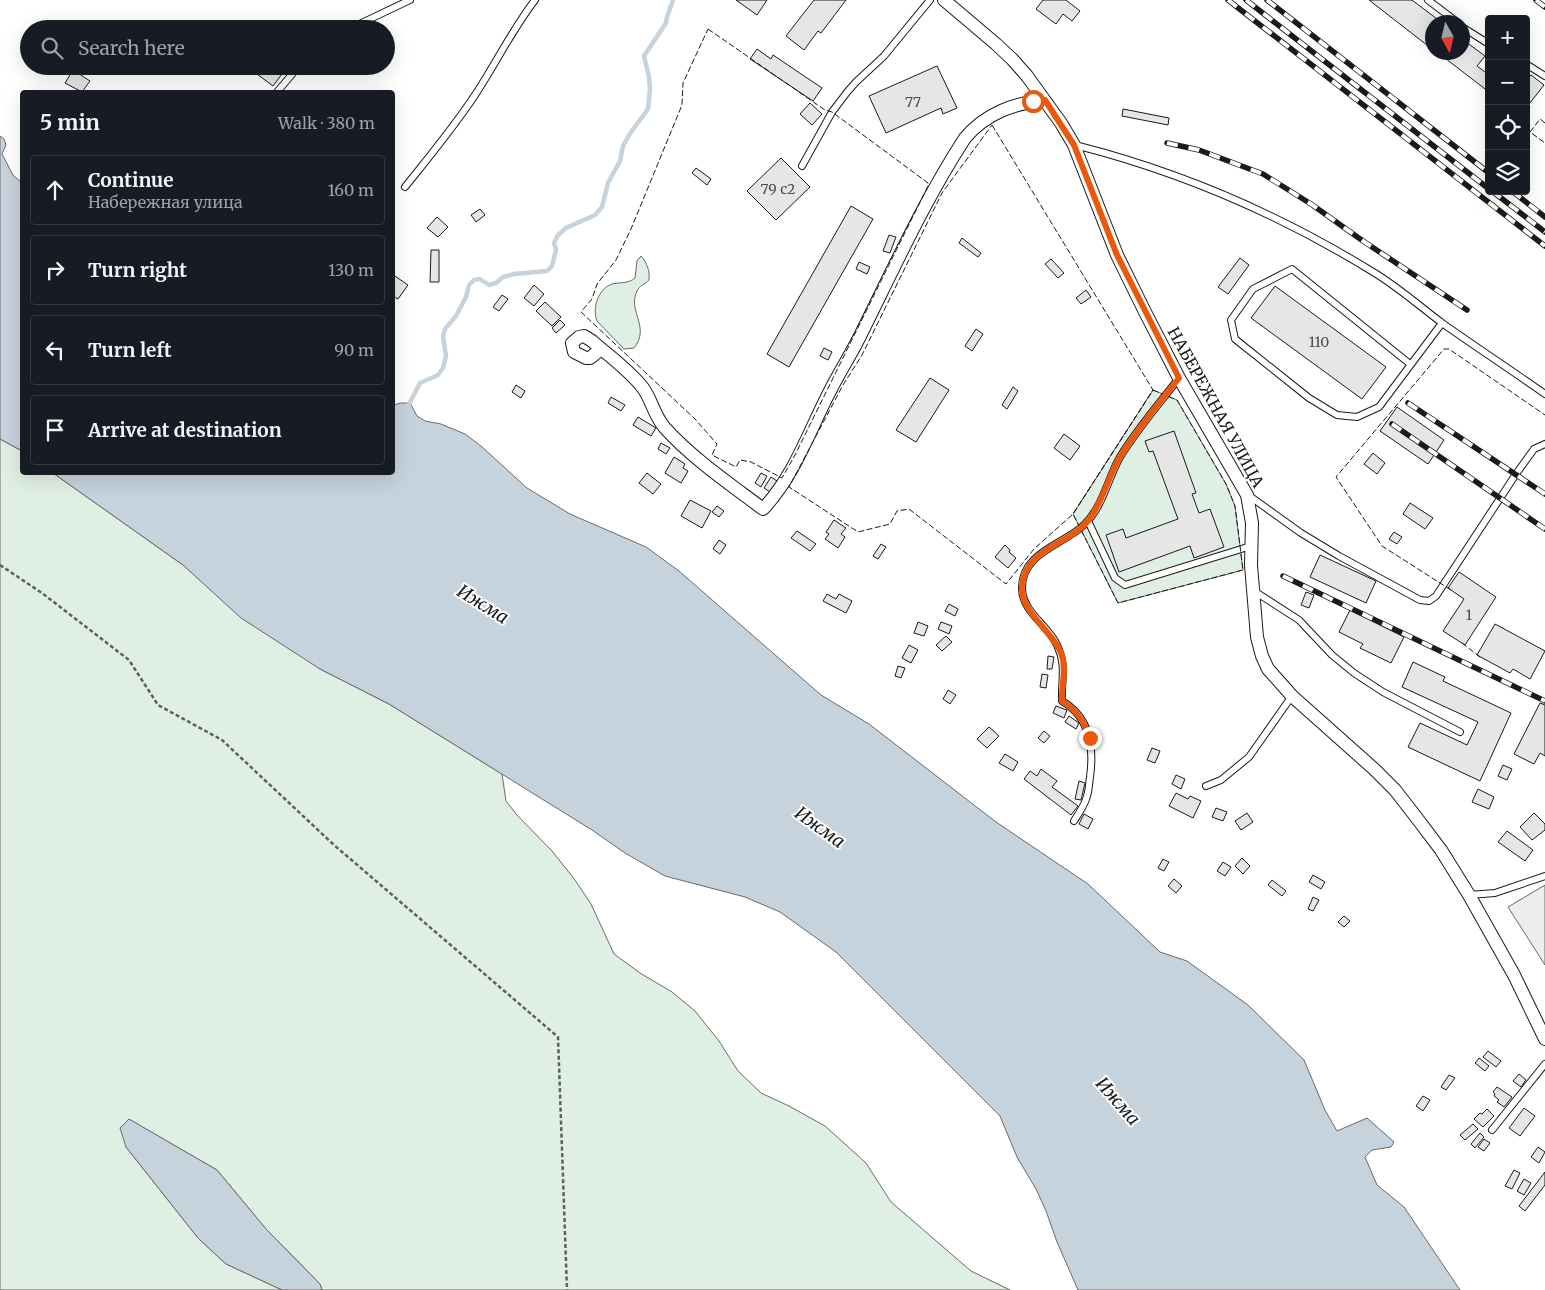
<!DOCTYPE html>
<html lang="en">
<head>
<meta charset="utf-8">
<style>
	body { margin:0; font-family:Merriweather,serif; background:#242831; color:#f1f3f6 }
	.controls { position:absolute; right:15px; top:15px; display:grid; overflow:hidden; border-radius:5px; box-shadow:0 5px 20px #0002 }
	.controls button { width:45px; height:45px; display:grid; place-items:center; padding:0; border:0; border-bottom:1px solid #363941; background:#171b24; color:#f1f3f6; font:25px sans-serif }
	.compass { position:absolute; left:1425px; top:15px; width:45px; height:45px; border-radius:50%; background:#171b24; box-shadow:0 5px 20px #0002; rotate:172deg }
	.stop { position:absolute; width:15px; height:15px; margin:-11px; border:4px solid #ea580c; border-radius:50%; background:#fff }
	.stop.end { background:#ea580c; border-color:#fff; box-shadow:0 1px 5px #0008 }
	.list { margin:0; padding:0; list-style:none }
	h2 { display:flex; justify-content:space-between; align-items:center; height:65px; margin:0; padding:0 20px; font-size:21px }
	h2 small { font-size:16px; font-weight:400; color:#9ea1a6 }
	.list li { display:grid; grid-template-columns:32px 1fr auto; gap:15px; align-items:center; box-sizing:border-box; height:70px; margin:0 10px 10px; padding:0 10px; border:1px solid #363941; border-radius:5px }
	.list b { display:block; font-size:19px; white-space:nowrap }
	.list p { margin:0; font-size:16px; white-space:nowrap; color:#9ea1a6 }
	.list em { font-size:16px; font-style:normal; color:#9ea1a6 }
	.icon { flex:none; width:28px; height:28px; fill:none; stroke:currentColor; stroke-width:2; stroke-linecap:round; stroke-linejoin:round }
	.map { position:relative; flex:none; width:1545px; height:1290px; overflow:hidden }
	.search { position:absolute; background:#171b24; box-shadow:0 5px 20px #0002; left:20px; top:20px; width:375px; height:55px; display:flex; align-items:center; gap:12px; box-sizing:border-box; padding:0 18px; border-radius:28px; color:#9ea1a6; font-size:19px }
	.panel { position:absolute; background:#171b24; box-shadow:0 5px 20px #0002; left:20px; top:90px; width:375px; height:385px; border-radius:5px }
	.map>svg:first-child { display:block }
</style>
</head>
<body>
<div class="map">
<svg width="1545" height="1290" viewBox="0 0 1545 1290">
	<rect width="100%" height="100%" fill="#fff"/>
	<path fill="#e0efe3" stroke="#6a6a6a" d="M641 256C647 263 650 271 649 280 645 284 639 286 637 291 627 311 651 327 634 348L624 349 597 321C592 308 598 289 612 284 620 282 628 284 635 278L637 261Z
		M1153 390 1177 400 1226 484 1235 506 1243 570 1118 603 1073 514Z
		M0 439 22 451V472L53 473 183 565 211 590 320 669 389 704 502 774 506 801 517 815 552 851 575 880 591 904 614 954 640 973 672 992 695 1011 719 1041 738 1071 761 1093 789 1106 825 1126 866 1163 891 1202 971 1271 1010 1290H322L320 1284 266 1229 217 1170 130 1120 126 1147 198 1238 226 1264 282 1290H0Z"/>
	<path fill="#ededed" stroke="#6a6a6a" d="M1545 885V965L1508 907Z"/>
	<path fill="#c6d2dc" stroke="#6a6a6a" d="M0 136 4 139 6 145 2 154 13 175 22 183V451L0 439Z
		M401 403H410L417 416 425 421 441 424 465 434 481 446 527 488 570 514 646 547 679 571 821 695 869 724 996 822 1088 884 1160 952 1187 961 1248 1005 1304 1060 1325 1110 1337 1131 1367 1118 1394 1142 1391 1147 1372 1150 1365 1157 1377 1185 1404 1207 1460 1290H1078L1057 1242 1046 1211 1036 1189 1017 1157 1000 1116 836 952 780 912 745 897 665 876 625 853 592 830 389 704 320 669 241 618 183 565 53 473 392 472 393 405Z
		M129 1119 217 1170 266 1229 320 1284 322 1290H282L226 1264 198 1238 126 1147 120 1128Z"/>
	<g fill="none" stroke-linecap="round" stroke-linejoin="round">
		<path stroke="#c6d2dc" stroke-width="4.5" d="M407 408 420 383 438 375 443 368 446 356 443 336 445 329 456 316 466 297 469 285 474 280 480 279 489 285 496 283 503 277 514 274 547 271 552 266 556 250 554 243 558 235 566 228 595 215 602 207 608 183 620 161 623 146 631 132 648 109 650 90 649 77 644 56 666 23 667 17 673 0"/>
	</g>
	<path fill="#e6e6e6" stroke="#1a1a1a" d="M736 0H767L757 15Z
		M814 0H846L821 33 818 31 804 50 786 36Z
		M1043 0H1066L1080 11 1072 21 1063 14 1056 24 1036 9Z
		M1369 0H1412L1441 22H1432V49Z
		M1462 39 1485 56 1477 66 1489 75V92L1437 52H1462Z
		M757 49 771 59 773 55 822 88 813 101 750 59Z
		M263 66H288L273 86 257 74Z
		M937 66 957 108 943 114 941 108 886 133 869 96Z
		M73 70 90 81 82 92 65 83Z
		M1531 75 1544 85 1526 108V81Z
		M810 103 822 114 812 125 800 114Z
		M1123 109 1169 118 1168 125 1122 116Z
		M781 158 810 187 776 220 747 191Z
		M696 168 711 179 707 185 692 173Z
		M851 206 873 219 789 367 767 354Z
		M480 209 485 215 476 222 471 215Z
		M437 217 448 227 438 237 427 228Z
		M889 235 896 237 890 253 883 251Z
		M962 238 981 253 978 257 959 243Z
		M431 250H439V282H430Z
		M1240 258 1249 265 1228 294 1218 287Z
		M1051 259 1064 273 1058 278 1045 264Z
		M859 262 870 267 867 274 856 269Z
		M392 274 408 285 398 299 392 296Z
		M534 285 544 294 534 306 524 298Z
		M1275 286 1386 367 1362 399 1251 318Z
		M1086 290 1091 297 1081 304 1076 298Z
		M502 295 508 299 499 311 493 307Z
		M545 302 561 317 552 326 536 311Z
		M560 320 565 325 556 333 552 328Z
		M976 329 983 334 972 351 965 346Z
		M824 348 832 352 828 360 820 356Z
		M930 378 949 390 916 442 896 430Z
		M516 385 525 391 521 398 512 392Z
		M1013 387 1018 391 1007 409 1002 405Z
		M611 397 625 405 621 411 608 403Z
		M1397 407 1444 440 1428 464 1380 431Z
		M638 417 656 428 651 436 633 425Z
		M1174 431 1196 493 1192 494 1199 513 1210 509 1224 547 1194 558 1190 546 1119 572 1106 535 1123 529 1126 538 1178 519 1153 451 1149 452 1145 441Z
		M1064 434 1080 446 1070 460 1054 448Z
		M661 443 670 448 666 454 658 449Z
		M1373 453 1385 463 1377 474 1364 464Z
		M674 457 685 464 683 468 688 471 681 483 665 473Z
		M647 473 661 484 653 494 639 483Z
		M761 473 767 476 761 487 755 483Z
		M771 477 777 481 770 492 764 488Z
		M690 500 711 511 702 528 681 516Z
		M1410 503 1433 518 1425 529 1403 514Z
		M717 506 724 511 719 517 712 512Z
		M834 520 846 528 841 534 845 537 838 548 825 539 829 534 826 532Z
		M797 531 816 544 810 551 791 538Z
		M1394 532 1402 537 1397 544 1389 539Z
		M719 540 726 545 720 554 713 549Z
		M881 544 886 547 878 559 873 556Z
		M1005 545 1010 550 1009 552 1016 558 1008 568 995 557Z
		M1320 555 1376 581 1366 603 1310 577Z
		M1459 572 1496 597 1465 645 1443 631 1464 599 1448 588Z
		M1306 592 1314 595 1309 608 1301 605Z
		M827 594 836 599 839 594 852 601 846 613 823 601Z
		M949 604 958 609 955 616 945 611Z
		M1350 610 1404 637 1391 663 1360 648 1363 644 1339 632Z
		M918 622 928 626 924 636 914 633Z
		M941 622 952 626 949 634 938 629Z
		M1495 624 1545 651 1530 679 1513 669 1510 673 1477 655Z
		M946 636 952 642 942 651 936 645Z
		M909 645 918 650 911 663 902 658Z
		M1048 656 1054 657 1052 669H1047Z
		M1413 662 1445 677 1443 681 1511 713 1480 781 1408 747 1420 723 1467 745 1478 722 1402 687Z
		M898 666 905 668 901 678 895 676Z
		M1042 674 1048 675 1046 688 1040 687Z
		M948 690 956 695 950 704 943 699Z
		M1540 703 1545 705V756L1540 753 1534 764 1514 754Z
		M1056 706 1067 710 1064 718 1053 713Z
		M1069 716 1079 723 1076 729 1065 722Z
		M989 727 999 736 987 748 977 739Z
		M1044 731 1050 736 1044 743 1038 738Z
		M1152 748 1160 751 1155 763 1147 760Z
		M1005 754 1018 762 1013 771 999 763Z
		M1503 765 1512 769 1507 780 1498 776Z
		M1041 769 1057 781 1052 787 1078 806 1071 815 1024 779 1030 771 1037 776Z
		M1176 775 1185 779 1181 789 1172 784Z
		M1079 781 1085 783 1081 800 1075 799Z
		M1478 789 1494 797 1489 809 1472 802Z
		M1176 793 1188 799 1190 796 1201 801 1193 818 1169 806Z
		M1216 808 1227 812 1223 821 1212 817Z
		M1247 813 1253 822 1241 830 1235 821Z
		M1534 813 1545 824V830L1532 840 1520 827Z
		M1084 814 1093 819 1088 829 1079 824Z
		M1507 831 1533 850 1525 861 1498 842Z
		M1242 858 1250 866 1243 874 1235 866Z
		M1163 859 1169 862 1164 871 1158 868Z
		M1223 862 1231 867 1225 876 1217 871Z
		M1313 875 1325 882 1321 889 1309 882Z
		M1174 879 1182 886 1176 893 1168 886Z
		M1272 880 1286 891 1282 896 1268 885Z
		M1313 897 1319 900 1313 911 1308 909Z
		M1344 916 1350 921 1344 927 1338 922Z
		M1488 1051 1501 1061 1496 1067 1483 1057Z
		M1479 1058 1489 1066 1485 1071 1475 1063Z
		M1519 1074 1526 1080 1521 1087 1513 1081Z
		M1449 1075 1455 1078 1446 1090 1441 1087Z
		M1497 1087 1512 1097 1504 1107 1497 1102 1499 1100 1494 1096 1495 1094 1493 1092Z
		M1423 1096 1430 1100 1423 1111 1416 1106Z
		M1524 1108 1535 1116 1520 1136 1509 1128Z
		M1487 1109 1494 1116 1483 1127 1474 1119 1480 1113 1482 1114Z
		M1473 1124 1478 1129 1465 1140 1460 1135Z
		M1480 1133 1484 1137 1475 1148 1471 1144Z
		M1484 1139 1490 1143 1484 1151 1478 1147Z
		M1538 1147 1545 1152 1539 1163 1531 1157Z
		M1514 1170 1520 1173 1512 1189 1505 1186Z
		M1545 1172V1185L1525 1211 1519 1206Z
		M1524 1179 1531 1183 1524 1195 1517 1191Z"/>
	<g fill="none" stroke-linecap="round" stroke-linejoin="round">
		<defs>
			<path id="lane" d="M1428 0 1457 22
				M1462 27 1489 44
				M349 29 410 0
				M1526 64 1545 76
				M277 92 299 66
				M1075 145C1182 172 1285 217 1378 275 1400 289 1421 307 1442 323 1476 347 1511 370 1545 394
				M802 166 832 112 848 91 856 82 884 56 930 0
				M405 187C429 157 454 127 475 95 496 63 512 30 535 0
				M1410 364 1292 269 1253 289 1231 320 1235 339 1309 398 1337 415 1357 417 1379 407 1442 323
				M1248 495 1301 533 1339 556 1420 600 1429 601 1436 596 1516 474 1534 449 1545 444
				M1088 521 1115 578 1125 585 1251 546
				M1254 591 1299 620 1332 655 1354 673 1383 692 1460 732
				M1206 786 1221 780 1249 757 1292 696
				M1074 821C1079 813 1085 805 1087 796 1089 790 1089 783 1090 777 1094 748 1090 717 1062 701 1061 680 1067 666 1057 645 1048 625 1023 613 1022 589 1021 552 1064 545 1085 524 1103 506 1108 478 1120 457 1137 429 1159 404 1179 378
				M1469 895 1495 893 1545 876
				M1492 1130 1545 1064"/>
			<path id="street" d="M944 0 996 44 1012 59 1027 76 1061 123 1074 145 1117 255 1144 310 1179 378 1247 495 1252 523 1251 565 1257 637 1262 656 1268 669 1292 696 1374 769 1395 790 1416 817 1441 850 1469 895 1514 975 1545 1039
				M601 349 590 358H586L574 352 572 343 579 337 584 336 592 341C609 356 629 370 643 388 652 400 654 416 665 428 693 459 730 484 763 509 795 475 809 431 830 391 839 373 850 356 859 338 893 270 924 201 965 138 985 114 1015 102 1045 101"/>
		</defs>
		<use href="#lane" stroke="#1a1a1a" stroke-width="8"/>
		<use href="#street" stroke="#1a1a1a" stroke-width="14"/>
		<path stroke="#5f5f5f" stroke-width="2.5" stroke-dasharray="4 2.5" stroke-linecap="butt" d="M0 565 42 593 129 660 158 705 222 740 334 845 558 1037 567 1290"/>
		<use href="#lane" stroke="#fff" stroke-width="6"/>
		<use href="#street" stroke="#fff" stroke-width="12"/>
		<defs>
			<path id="rail" d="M1228 0 1545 246
				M1246 0 1489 189
				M1267 0 1489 173
				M1536 0 1545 7
				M1167 143 1199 150 1263 174 1311 204 1363 241 1467 310
				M1492 191 1545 232
				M1512 191 1545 217
				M1408 403 1545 494
				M1392 424 1545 529
				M1283 576 1545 701"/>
		</defs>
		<use href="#rail" stroke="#1a1a1a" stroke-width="5.5"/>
		<use href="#rail" stroke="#fff" stroke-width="4" stroke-dasharray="11" stroke-linecap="butt"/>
		<path stroke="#1a1a1a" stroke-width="1" stroke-dasharray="6 2.5" stroke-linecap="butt" d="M708 29 825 110 832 112 928 183V186L795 455 782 478 751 462 740 460 736 467 712 455 717 444 695 419 581 312 592 299 597 284 616 260 631 229 682 105 683 83Z
			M1545 123 1540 119 1530 132 1545 143
			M992 125 1153 390 1073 514 1034 549 1006 584 909 509 897 511 890 524 858 532 789 487 843 385 862 355 942 193Z
			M1153 390 1177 400 1226 484 1235 506 1243 570 1118 603 1073 514Z
			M1451 590 1382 546 1336 477 1444 349H1449L1545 415
			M1462 643 1480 657"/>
	</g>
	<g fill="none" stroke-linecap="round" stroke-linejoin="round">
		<path stroke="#ea580c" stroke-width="6" d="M1033 101 1045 100 1074 145 1117 255 1179 378C1159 403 1137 429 1120 457 1108 477 1103 502 1088 521 1068 545 1026 548 1022 585 1019 612 1054 631 1062 656 1067 671 1061 686 1062 701 1076 709 1085 723 1090 738"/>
	</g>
	<g text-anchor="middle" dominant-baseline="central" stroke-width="4" stroke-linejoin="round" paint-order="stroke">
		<g font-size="14" fill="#4d4d4d">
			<text x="913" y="102">77</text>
			<text x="778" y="189">79 с2</text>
			<text x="1319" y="342">110</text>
			<text x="1469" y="615">1</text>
		</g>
		<g font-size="16" fill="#1a1a1a" stroke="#fff">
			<text transform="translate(1216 407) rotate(61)">НАБЕРЕЖНАЯ УЛИЦА</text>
		</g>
		<g font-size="18" font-style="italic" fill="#1a1a1a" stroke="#fff">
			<text transform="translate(483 604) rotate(32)">Ижма</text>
			<text transform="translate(820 827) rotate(36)">Ижма</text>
			<text transform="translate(1118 1101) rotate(49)">Ижма</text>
		</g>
	</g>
</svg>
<div class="controls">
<button>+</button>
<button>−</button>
<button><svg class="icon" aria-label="locate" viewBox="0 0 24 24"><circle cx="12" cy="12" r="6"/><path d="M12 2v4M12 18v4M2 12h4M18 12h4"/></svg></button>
<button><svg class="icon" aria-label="layers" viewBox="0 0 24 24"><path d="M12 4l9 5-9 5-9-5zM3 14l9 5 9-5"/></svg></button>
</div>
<svg class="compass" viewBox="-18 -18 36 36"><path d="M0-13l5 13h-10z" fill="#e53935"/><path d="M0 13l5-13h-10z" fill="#9ea1a6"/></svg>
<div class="stop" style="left:1033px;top:101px"></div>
<div class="stop end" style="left:1090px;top:738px"></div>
<div class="search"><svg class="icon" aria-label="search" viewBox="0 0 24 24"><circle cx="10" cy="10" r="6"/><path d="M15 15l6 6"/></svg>Search here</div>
<section class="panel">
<h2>5 min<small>Walk · 380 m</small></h2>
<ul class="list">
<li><svg class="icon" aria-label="ahead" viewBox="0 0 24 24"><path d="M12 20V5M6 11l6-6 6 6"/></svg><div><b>Continue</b><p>Набережная улица</p></div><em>160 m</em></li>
<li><svg class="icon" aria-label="right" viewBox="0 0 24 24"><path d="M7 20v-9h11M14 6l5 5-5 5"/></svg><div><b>Turn right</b></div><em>130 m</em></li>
<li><svg class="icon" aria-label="left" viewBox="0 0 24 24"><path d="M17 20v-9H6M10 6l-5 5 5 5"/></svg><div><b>Turn left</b></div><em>90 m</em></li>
<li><svg class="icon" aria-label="arrive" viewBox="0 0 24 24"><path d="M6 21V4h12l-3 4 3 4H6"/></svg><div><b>Arrive at destination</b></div></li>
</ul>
</section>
</div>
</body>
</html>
